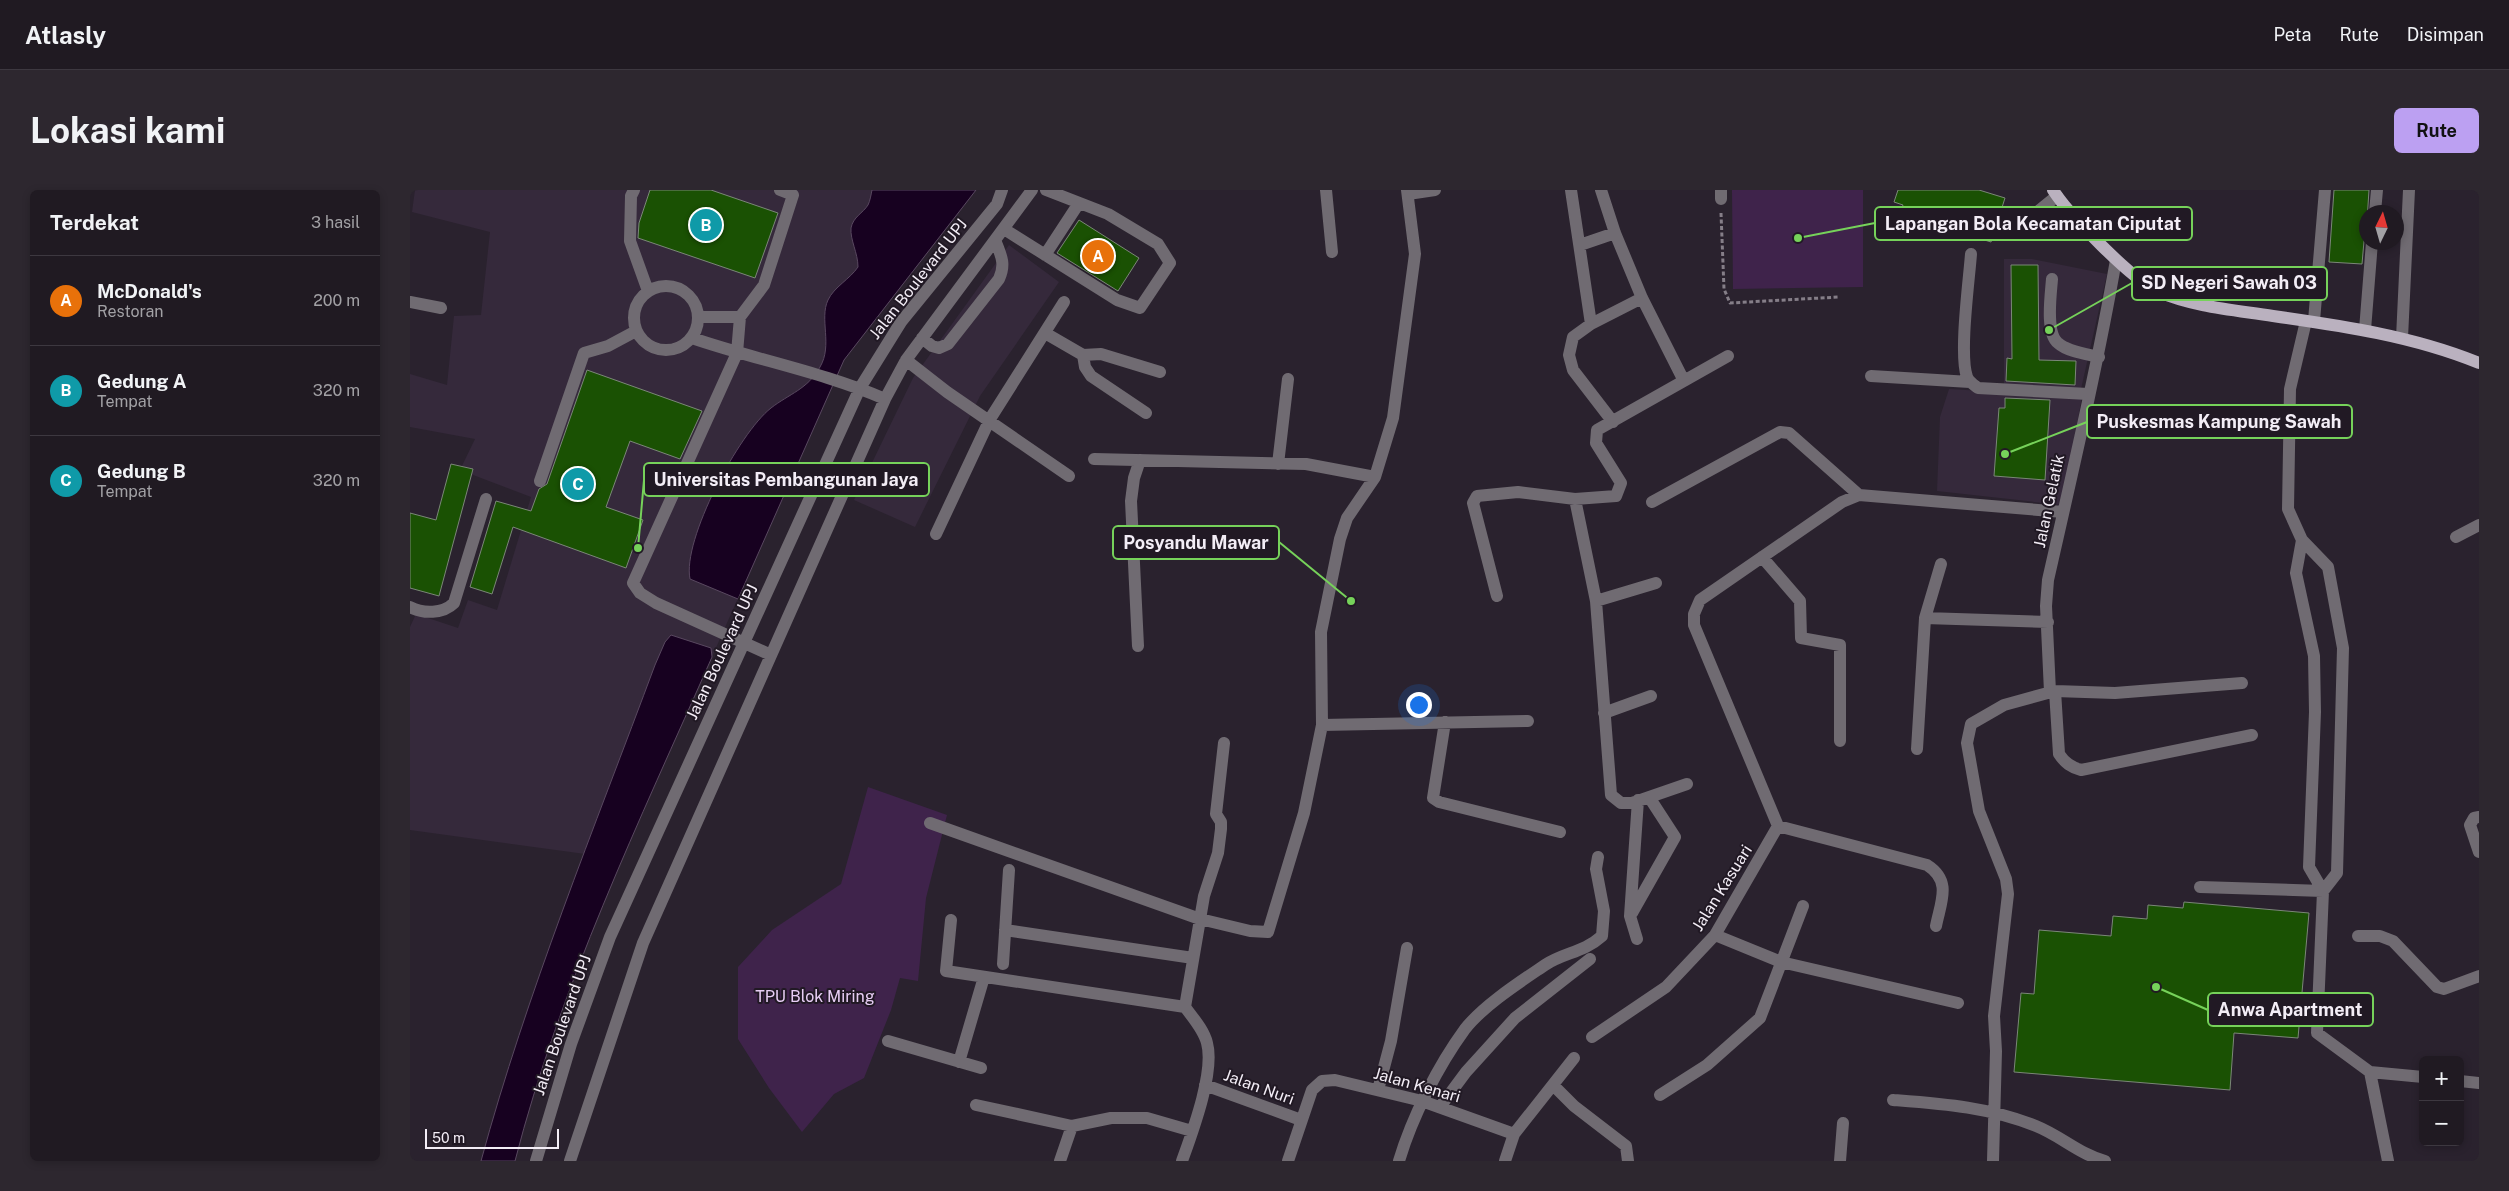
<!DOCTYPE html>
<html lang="id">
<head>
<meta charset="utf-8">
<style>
	body { margin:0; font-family:"Public Sans",sans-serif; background:#2d272f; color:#f1f3f6 }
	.controls { position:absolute; right:15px; bottom:15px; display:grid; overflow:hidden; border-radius:8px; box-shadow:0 2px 8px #0003 }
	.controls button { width:45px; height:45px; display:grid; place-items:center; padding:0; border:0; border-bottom:1px solid #3d3840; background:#201a22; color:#f1f3f6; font:25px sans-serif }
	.compass { position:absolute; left:1949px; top:15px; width:45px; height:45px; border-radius:50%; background:#201a22; box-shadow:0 2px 8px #0003; rotate:5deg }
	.scale { position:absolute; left:15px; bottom:12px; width:134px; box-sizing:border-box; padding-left:5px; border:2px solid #f3edf6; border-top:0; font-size:14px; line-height:18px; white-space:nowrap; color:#f3edf6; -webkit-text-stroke:4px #211924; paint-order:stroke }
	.you { position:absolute; left:1008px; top:514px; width:18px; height:18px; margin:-12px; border:4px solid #fff; border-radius:50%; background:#1a73e8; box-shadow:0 0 0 8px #1a73e833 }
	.badge { display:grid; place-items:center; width:32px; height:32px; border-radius:50%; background:#bca0f2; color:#fff; font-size:16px; font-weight:700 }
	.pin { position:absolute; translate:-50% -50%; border:2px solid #fff; box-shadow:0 1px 5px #0006 }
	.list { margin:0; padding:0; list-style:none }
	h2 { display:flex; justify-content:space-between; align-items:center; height:65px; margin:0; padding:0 20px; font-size:21px }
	h2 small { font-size:16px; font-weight:400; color:#a2a1a5 }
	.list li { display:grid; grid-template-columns:32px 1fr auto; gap:15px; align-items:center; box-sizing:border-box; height:90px; padding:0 20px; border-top:1px solid #3d3840 }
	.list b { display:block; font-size:19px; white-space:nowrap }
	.list p { margin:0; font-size:16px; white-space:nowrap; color:#a2a1a5 }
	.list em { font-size:16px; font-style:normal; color:#a2a1a5 }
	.map { position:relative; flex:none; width:2069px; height:971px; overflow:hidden; border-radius:8px }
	header { display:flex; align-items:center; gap:30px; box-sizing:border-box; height:70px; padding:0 25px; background:#201a22; border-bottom:1px solid #3d3840 }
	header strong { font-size:24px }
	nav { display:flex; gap:28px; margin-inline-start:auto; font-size:18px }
	.intro { display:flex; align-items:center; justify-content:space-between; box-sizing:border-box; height:120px; padding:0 30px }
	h1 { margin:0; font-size:35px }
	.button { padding:12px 22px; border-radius:8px; background:#bca0f2; color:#111; font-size:18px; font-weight:700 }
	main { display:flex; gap:30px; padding:0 30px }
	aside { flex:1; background:#201a22; border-radius:8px; box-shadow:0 2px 8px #0003 }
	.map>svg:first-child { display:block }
</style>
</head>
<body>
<header>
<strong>Atlasly</strong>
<nav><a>Peta</a><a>Rute</a><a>Disimpan</a></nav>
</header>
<div class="intro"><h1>Lokasi kami</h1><a class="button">Rute</a></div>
<main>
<aside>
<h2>Terdekat<small>3 hasil</small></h2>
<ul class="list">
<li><span class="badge" style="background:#e8710a">A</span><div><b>McDonald's</b><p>Restoran</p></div><em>200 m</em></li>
<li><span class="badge" style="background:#0f9aa8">B</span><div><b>Gedung A</b><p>Tempat</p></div><em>320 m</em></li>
<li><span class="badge" style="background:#0f9aa8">C</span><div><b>Gedung B</b><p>Tempat</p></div><em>320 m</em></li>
</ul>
</aside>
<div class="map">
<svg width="2069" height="971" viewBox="0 0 2069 971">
	<rect width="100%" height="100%" fill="#2a222e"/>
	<path fill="#35293b" d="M5 0H566L434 170 212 669 0 640V437L6 424 48 438 58 410 87 420 121 307 50 280 65 249 0 237V184L37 195 44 126 71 125 80 42 2 22Z
		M599 55 649 92 570 206 505 337 444 310 503 188Z
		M1594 69H1622L1697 84 1671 199 1594 196Z
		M1539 199 1672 207 1652 315 1527 301 1530 227Z"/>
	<path fill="#3f234b" d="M1322 0H1453V97L1323 99Z
		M458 597 537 625 516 708 508 791 490 788 481 820 454 888 424 904 392 942 359 898 328 849V777L362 740 431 694Z"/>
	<path fill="#170120" stroke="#594860" d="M462 0H566L434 170 328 409 280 389C272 350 329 243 361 218 379 204 398 199 410 177 423 155 409 129 418 110 424 97 440 89 448 77 448 63 440 50 441 38 443 27 453 23 458 15 460 11 461 5 462 0Z
		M261 445 301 458 302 467C229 632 150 796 105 971H71C117 802 184 639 245 475L255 452Z"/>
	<path fill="#1a5103" stroke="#7b8778" d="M240 0H301L368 23 345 88 228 48 229 33Z
		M1488 0H1569L1595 8 1581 52 1490 24 1493 15 1484 12Z
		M1924 0H1959L1956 46 1954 51 1952 74 1919 72Z
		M669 30 729 68 708 101 647 63Z
		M1601 75H1628L1629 170 1666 171 1665 195 1596 191 1597 168 1602 169Z
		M177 180 292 221 270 269 220 251 196 317 233 330 216 378 103 337 82 404 60 397 86 311 121 321 129 299 137 294Z
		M1595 208 1640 210 1635 290 1584 286 1589 218H1595Z
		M41 274 63 279 29 406 0 398V323L26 330Z
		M1774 712 1899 723 1888 848 1824 843 1820 900 1604 882 1611 803 1624 804 1629 740 1701 746 1703 726 1737 729 1738 715 1773 718Z"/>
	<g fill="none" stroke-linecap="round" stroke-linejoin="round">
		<path stroke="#857e88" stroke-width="3" stroke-dasharray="4 2.5" stroke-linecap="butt" d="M1311 23 1314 99 1320 113 1429 107"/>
		<path stroke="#706b72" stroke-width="12" d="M224 0 221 6 220 51 238 101
			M916 0 922 62
			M1161 0 1181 134
			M1191 0 1205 43 1232 108 1274 191
			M1311 0V9
			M998 4 1025 0
			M1965 22 1967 0
			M1621 27 1647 6
			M594 39 707 110 730 118 760 73 748 54 698 24 636 0
			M1170 55 1205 43
			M1561 64C1559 91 1549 164 1557 187 1559 192 1564 195 1568 198L1678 204
			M635 65 669 13
			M1642 89C1641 104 1635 143 1648 153 1658 162 1677 164 1689 167
			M224 128a32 32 0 1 1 64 0a32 32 0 1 1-64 0Z
			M0 112 31 118
			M288 127H330L354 95 383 5 370 0
			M330 127 327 163 223 393 230 403 246 413 361 465
			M1904 131 1915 0
			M1955 140 1962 52
			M635 143 673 165 691 164 750 182
			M282 148C346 170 413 182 475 209
			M512 148 522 156 529 158 538 154 589 89C596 74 591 65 585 50
			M1992 148 1999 0
			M673 165 675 177 681 186 736 223
			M496 170 537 202 659 286
			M1461 186 1560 192
			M1203 232 1163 180 1159 165 1163 147 1181 134 1232 108
			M684 269 896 274 965 287
			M868 274 878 189
			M130 291 174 163 198 156 226 141
			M1165 309 1186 411 1201 605 1211 613H1222L1277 594
			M1242 312 1370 242 1379 243 1449 305
			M526 344 580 229 654 112
			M2046 347 2069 335
			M1892 350 1886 383 1904 466 1905 522 1899 677 1913 701 1927 683 1933 458 1918 377 1892 350 1878 319 1880 199 1896 131
			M1352 367 1390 411 1391 448 1430 455V551
			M1087 406 1063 313 1067 306 1108 302 1165 309 1206 306 1211 293 1186 253 1187 240 1318 166
			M1186 411 1246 393
			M0 417C13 424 33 424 44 413L76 309
			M1515 428 1638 432
			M728 456 721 311 724 288 730 270
			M1645 501 1649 564C1655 573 1661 577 1671 580L1842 545
			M1640 502 1636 416 1638 390C1662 284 1687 178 1706 70
			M1194 523 1241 506
			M1035 532 1023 608 1029 612 1150 642
			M912 535 1118 531
			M1507 559 1515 428 1531 374
			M2069 627 2064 628 2060 635 2069 662
			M520 633 790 729 840 741 858 742 894 623 912 535 911 442 930 349 937 328 965 287 983 228 1005 64 997 0
			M1368 636 1284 435V424L1290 410 1432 312 1449 305 1653 322
			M1368 636 1517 675C1542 691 1531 711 1526 736
			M1790 697 1913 701 1907 843 1960 882 1978 971
			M1222 723 1265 647 1239 607
			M541 730 536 781 775 817
			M595 740 783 768
			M1305 745 1371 772 1548 813
			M1948 746H1970L1983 751 2027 797 2034 799 2069 786
			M1227 749 1220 726 1228 610
			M593 774 599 680
			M1182 847 1256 797 1305 745 1368 636
			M478 851 571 878
			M549 872 574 787
			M1960 882 2013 887
			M2050 891 2069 893
			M795 895 891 930
			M1143 895 1164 916 1216 956 1218 971
			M968 900 981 851 997 758
			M1250 905 1297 875 1350 828 1393 716
			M1483 910C1534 914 1578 917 1626 936 1651 946 1669 964 1695 971
			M566 915 662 936 701 928H737L782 941
			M1030 917 1056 882 1105 828 1180 769
			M126 971 161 854 200 747 450 198 491 132 587 14 592 0
			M160 971 233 753 475 209 496 170 622 0
			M650 971 662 936
			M772 971C782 943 805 882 797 853 794 840 783 828 775 817L794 706 808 663 811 639V632L806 624 814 553
			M878 971 902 900 912 891 925 890 1012 911 1104 944
			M989 971C1002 927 1028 876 1055 839 1074 815 1110 792 1135 775 1155 762 1173 763 1192 746L1194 721 1186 679 1188 667
			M1095 971 1104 944 1164 868
			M1430 971 1433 933
			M1583 971 1586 861 1584 826 1598 704 1596 689 1569 621 1557 553 1561 534 1594 515 1645 501 1705 503 1832 493"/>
		<path stroke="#bab1bf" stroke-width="12" d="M1643 0C1660 26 1721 89 1749 102 1784 117 1825 120 1863 126 1933 136 2003 146 2069 173"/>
	</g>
	<g text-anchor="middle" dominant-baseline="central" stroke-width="4" stroke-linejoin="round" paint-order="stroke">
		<g font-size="16" fill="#f3edf6" stroke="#211924">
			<text transform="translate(508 89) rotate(-52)">Jalan Boulevard UPJ</text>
			<text transform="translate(1639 311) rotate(-78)">Jalan Gelatik</text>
			<text transform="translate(312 462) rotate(-65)">Jalan Boulevard UPJ</text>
			<text transform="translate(1312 698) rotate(-58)">Jalan Kasuari</text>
			<text transform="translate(152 835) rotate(-71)">Jalan Boulevard UPJ</text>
			<text transform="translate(1007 895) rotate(16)">Jalan Kenari</text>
			<text transform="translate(849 897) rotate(20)">Jalan Nuri</text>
		</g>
		<g font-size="16" fill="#e7cdf4" stroke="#211924">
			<text x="405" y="806">TPU Blok Miring</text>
		</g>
	</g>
	<path fill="none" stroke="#76d25a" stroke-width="2" d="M1388 48L1465 33M1639 140L1722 93M1595 264L1677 232M228 358L234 290M941 411L869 352M1746 797L1798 820"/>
	<g fill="#76d25a" stroke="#211924" stroke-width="2">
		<circle cx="1388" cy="48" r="5"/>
		<circle cx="1639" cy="140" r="5"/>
		<circle cx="1595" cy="264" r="5"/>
		<circle cx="228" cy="358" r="5"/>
		<circle cx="941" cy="411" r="5"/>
		<circle cx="1746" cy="797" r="5"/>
	</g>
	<g fill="#211924" stroke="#76d25a" stroke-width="2">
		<rect x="1465" y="17" width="317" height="33" rx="5"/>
		<rect x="1722" y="77" width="195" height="33" rx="5"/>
		<rect x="1677" y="215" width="265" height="33" rx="5"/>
		<rect x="234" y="273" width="285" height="33" rx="5"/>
		<rect x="703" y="336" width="166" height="33" rx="5"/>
		<rect x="1798" y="803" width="165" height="33" rx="5"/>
	</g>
	<g font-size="18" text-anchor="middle" font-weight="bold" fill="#f3edf6">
		<text x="1623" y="40">Lapangan Bola Kecamatan Ciputat</text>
		<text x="1819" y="99">SD Negeri Sawah 03</text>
		<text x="1809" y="238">Puskesmas Kampung Sawah</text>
		<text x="376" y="296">Universitas Pembangunan Jaya</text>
		<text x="786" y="359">Posyandu Mawar</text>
		<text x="1880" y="826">Anwa Apartment</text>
	</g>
</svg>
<div class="controls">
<button>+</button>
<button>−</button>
</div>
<svg class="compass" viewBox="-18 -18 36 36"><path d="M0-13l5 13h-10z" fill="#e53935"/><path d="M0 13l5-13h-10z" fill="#a2a1a5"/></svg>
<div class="scale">50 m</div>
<div class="you"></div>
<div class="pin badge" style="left:688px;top:66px;background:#e8710a">A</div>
<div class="pin badge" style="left:296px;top:35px;background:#0f9aa8">B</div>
<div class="pin badge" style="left:168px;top:294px;background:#0f9aa8">C</div>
</div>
</main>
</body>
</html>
